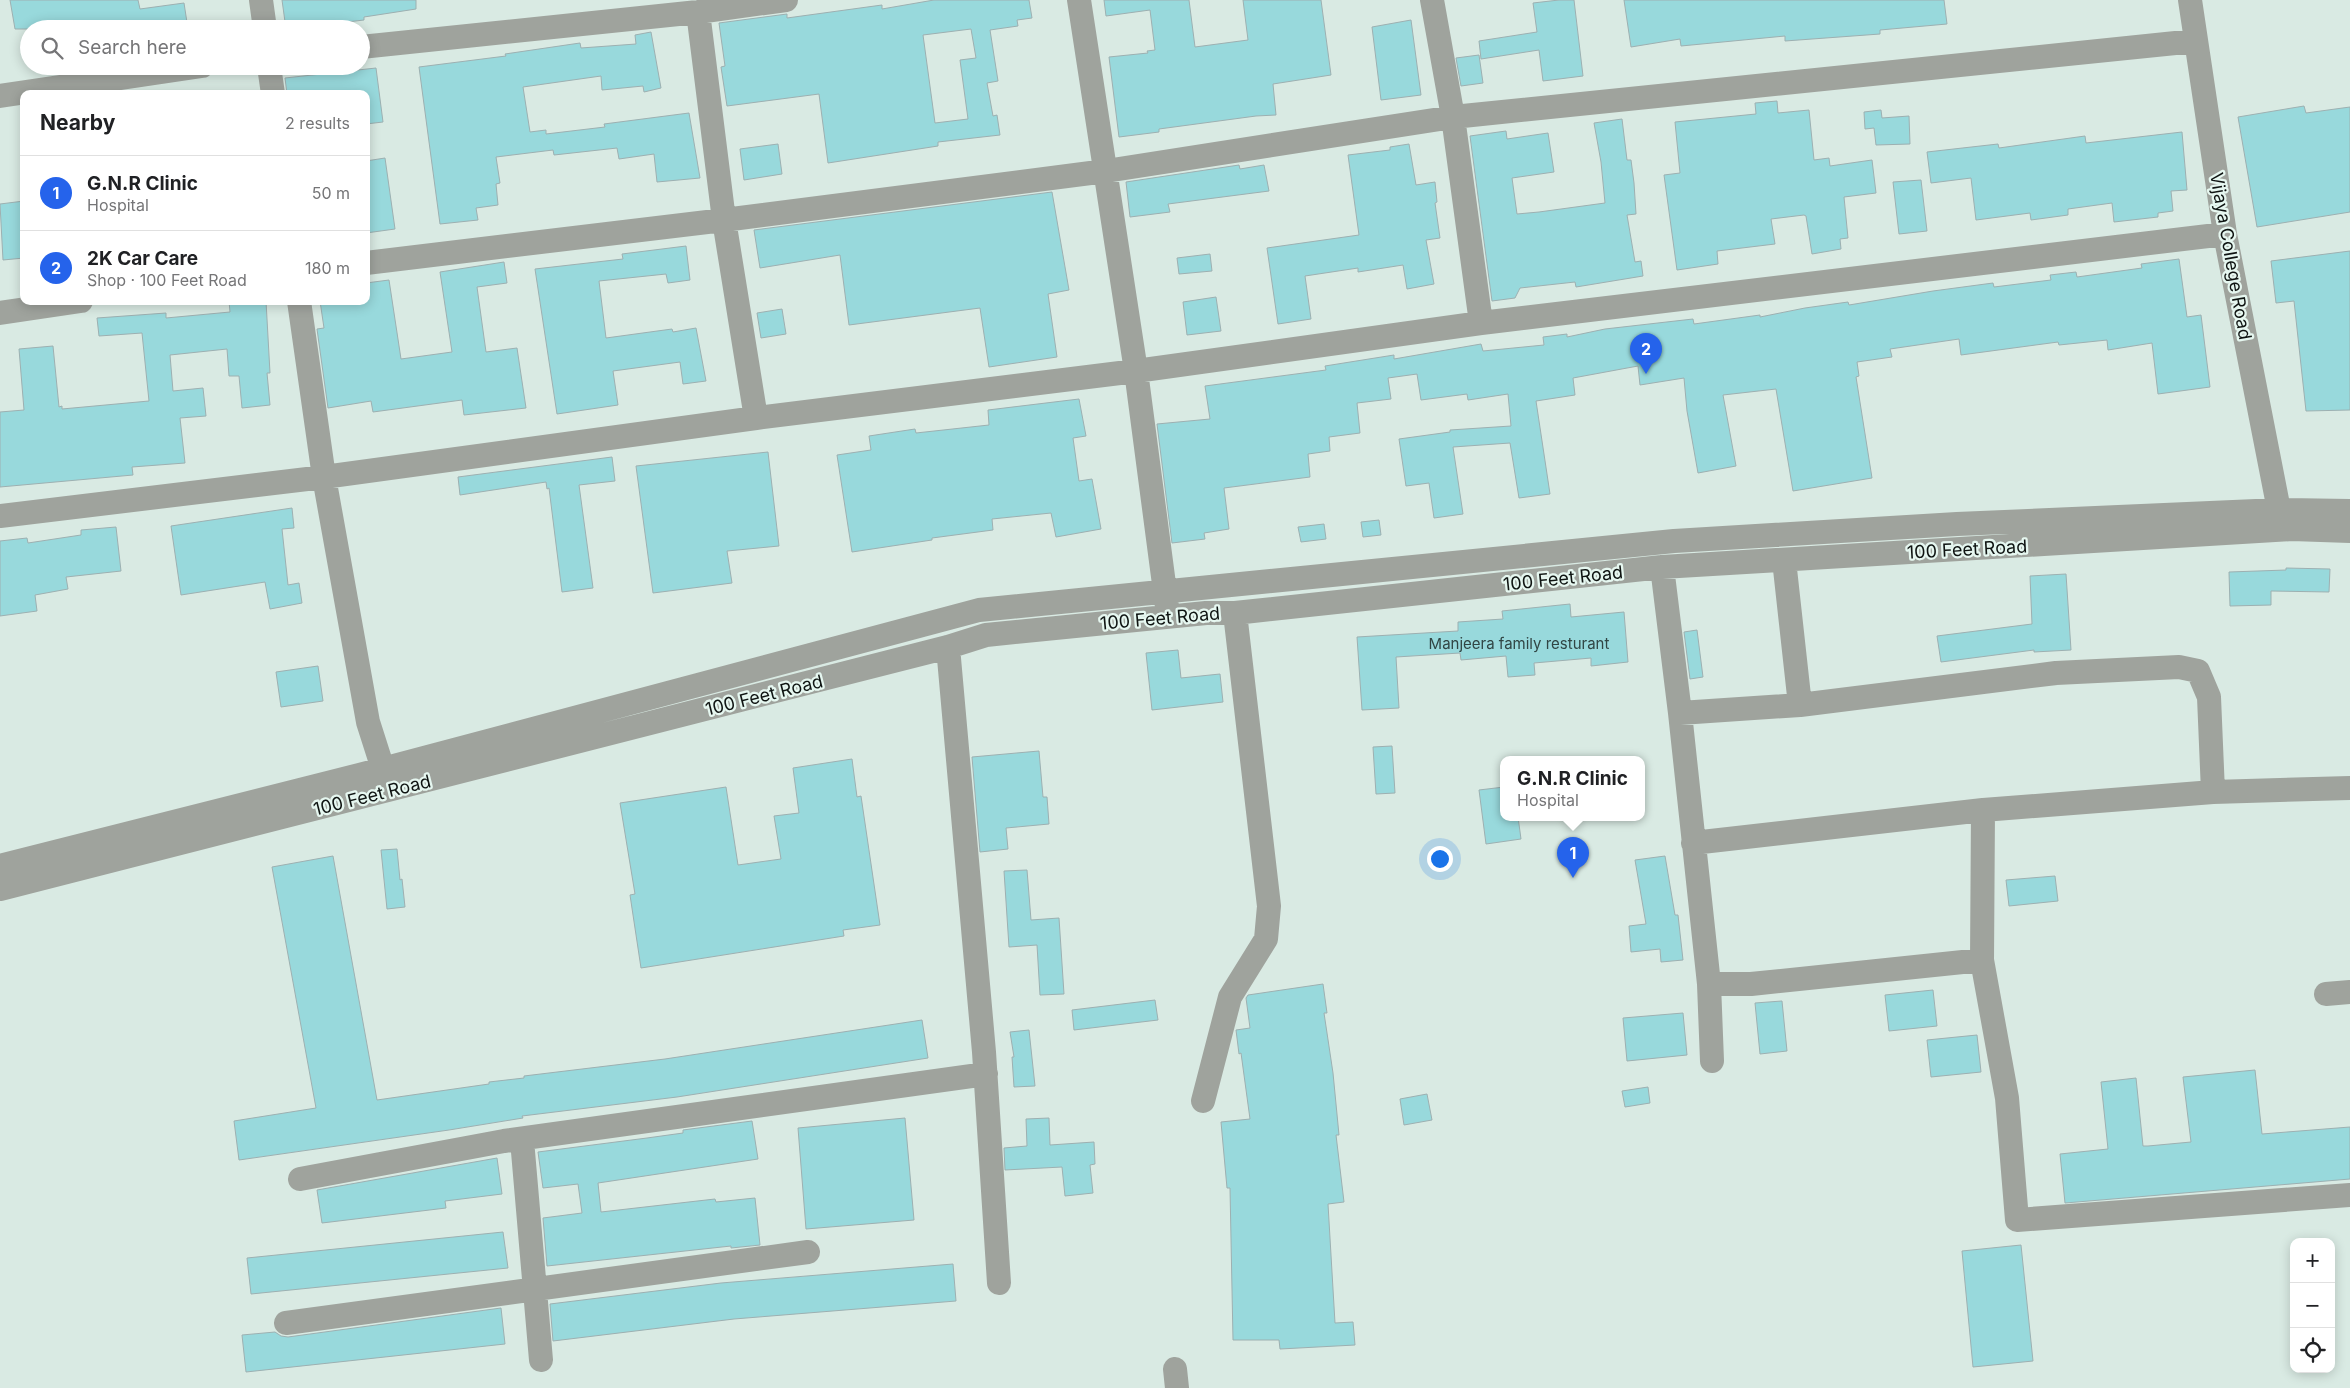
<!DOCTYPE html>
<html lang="en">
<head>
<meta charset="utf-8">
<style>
	body { margin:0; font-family:Inter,sans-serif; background:#f6f6f6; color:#202124 }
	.controls { position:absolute; right:15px; bottom:15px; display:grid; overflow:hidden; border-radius:10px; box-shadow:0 2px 12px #0003 }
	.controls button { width:45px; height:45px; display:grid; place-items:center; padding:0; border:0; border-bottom:1px solid #e0e0e0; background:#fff; color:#202124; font:25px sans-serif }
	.you { position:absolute; left:1439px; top:858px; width:18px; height:18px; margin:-12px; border:4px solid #fff; border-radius:50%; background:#1a73e8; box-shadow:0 0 0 8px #1a73e833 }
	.badge { display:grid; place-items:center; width:32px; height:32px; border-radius:50%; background:#2563eb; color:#fff; font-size:16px; font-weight:700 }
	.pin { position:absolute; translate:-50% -41px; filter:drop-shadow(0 1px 2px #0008) }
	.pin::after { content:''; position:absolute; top:26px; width:18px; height:15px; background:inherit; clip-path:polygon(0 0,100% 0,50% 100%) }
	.popup { position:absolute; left:1500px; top:756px; width:145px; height:65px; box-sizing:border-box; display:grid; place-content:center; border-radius:10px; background:#fff; filter:drop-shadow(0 1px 4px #0005); font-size:16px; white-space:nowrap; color:#757577 }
	.popup b { font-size:19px; color:#202124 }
	.popup::after { content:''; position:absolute; left:50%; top:100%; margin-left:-10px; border:10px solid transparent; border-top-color:#fff }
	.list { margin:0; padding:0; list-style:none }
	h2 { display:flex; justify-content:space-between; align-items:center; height:65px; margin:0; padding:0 20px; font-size:21px }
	h2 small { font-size:16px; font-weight:400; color:#757577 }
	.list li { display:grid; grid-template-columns:32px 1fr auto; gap:15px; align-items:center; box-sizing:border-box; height:75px; padding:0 20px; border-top:1px solid #e0e0e0 }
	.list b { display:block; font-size:19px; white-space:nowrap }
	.list p { margin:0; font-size:16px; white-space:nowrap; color:#757577 }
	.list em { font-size:16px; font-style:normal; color:#757577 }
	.icon { flex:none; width:28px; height:28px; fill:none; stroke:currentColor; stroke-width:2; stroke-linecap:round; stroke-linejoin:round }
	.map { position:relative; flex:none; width:2350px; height:1388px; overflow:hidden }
	.search { position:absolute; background:#fff; box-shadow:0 2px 12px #0003; left:20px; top:20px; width:350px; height:55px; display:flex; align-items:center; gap:12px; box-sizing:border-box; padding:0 18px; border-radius:28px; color:#757577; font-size:19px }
	.panel { position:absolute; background:#fff; box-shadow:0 2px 12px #0003; left:20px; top:90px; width:350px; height:215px; border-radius:10px }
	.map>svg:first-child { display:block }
</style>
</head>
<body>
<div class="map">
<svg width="2350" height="1388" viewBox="0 0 2350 1388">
	<rect width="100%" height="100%" fill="#d9eae3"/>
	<path fill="#98d9dc" stroke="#9db0b1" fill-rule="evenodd" d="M10 0H138L140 9 184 3 188 29H15Z
		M282 0H416V9L364 17V20L322 25V29H286Z
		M934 0H1029L1032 18 1017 20 1018 26 990 30 998 81 987 83 993 116 997 115 1000 135 938 142V146L828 163 819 94 727 106 721 67 725 66 719 23 787 14V18L882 5V9ZM971 29 976 58 960 60 968 119 935 123 923 35Z
		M1104 0H1189L1195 47 1248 40 1243 0H1321L1331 75 1273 84 1276 115 1256 116 1159 129V132L1119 137 1109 57 1148 53 1147 51 1155 50 1150 10 1106 16Z
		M1559 0H1574L1583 76 1543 81 1539 50 1481 59 1479 41 1537 32 1533 3Z
		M1624 0H1944L1947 24 1880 30V34L1785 41V36L1681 46 1680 39 1631 47Z
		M1411 20 1421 95 1381 100 1372 27Z
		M651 32 661 88 644 92 643 86 602 90 601 76 523 87 530 132 546 130V134L605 127 604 124 689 113 700 178 657 182 654 154 619 159 617 148 554 155 553 150 496 157 500 183 496 184 498 205 476 208 478 220 440 224 419 67 506 56 505 54 580 43 581 48 636 44 635 35Z
		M1479 55 1483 83 1461 86 1456 58Z
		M376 68 383 122 366 124V94H287L285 78Z
		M1777 101 1778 113 1809 110 1814 160 1829 158 1830 166 1872 160 1876 193 1844 197 1848 238 1840 239 1841 249 1812 254 1806 216 1804 215 1771 219 1775 244 1717 251 1718 264 1677 270 1664 175 1680 173 1675 122 1756 114 1755 103Z
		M2304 106 2306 113 2350 107V212L2257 227 2238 117Z
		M1881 110 1882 118 1909 116 1910 144 1876 145 1874 128 1865 129 1864 112Z
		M1622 119 1627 160H1631L1634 183 1636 214 1627 215 1635 262 1641 261 1643 276 1576 287 1575 282 1520 288 1515 298 1492 301 1470 136 1506 131 1507 139 1548 133 1554 172 1512 178 1517 214 1539 212 1605 203 1601 162 1594 123Z
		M2182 132 2187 190 2171 191 2173 211 2158 213V217L2114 222 2112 203 2068 209V215L2031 220 2030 213 1976 220 1971 178 1931 183 1927 152 1998 144 1999 148 2085 136 2086 143Z
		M778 144 782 174 744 180 740 149Z
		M1409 144 1416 185 1435 182 1437 202 1435 203 1440 238 1426 240 1434 284 1407 289 1403 265 1358 272V268L1305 276 1311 319 1278 324 1267 248 1359 235 1348 155 1390 150V147Z
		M385 158 395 229 366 233V161Z
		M1239 165 1240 169 1264 165 1269 191 1168 204 1170 212 1130 217 1126 182Z
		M1921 180 1927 231 1899 234 1893 182Z
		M1052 192 1069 290 1048 294 1057 357 989 367 980 308 849 325 840 255 760 268 754 230Z
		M24 201V258L3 260 0 204Z
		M686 246 690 280 668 283 666 274 599 281 606 338 672 329 673 332 696 328 706 381 683 384 680 362 613 371 618 405 557 414 535 269 623 259 622 254Z
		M2350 251V410L2306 411 2294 301 2276 303 2271 261Z
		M1210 254 1212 271 1179 274 1177 258Z
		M2179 259 2187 317 2201 315 2210 387 2158 394 2152 343 2108 350 2107 340 2059 345 2058 342 1961 355 1959 339 1890 349 1892 357 1857 362 1859 376 1856 377 1872 478 1793 491 1776 389 1723 395 1736 466 1698 473 1687 411 1684 378 1640 385 1638 366 1573 378 1575 395 1536 401 1550 494 1519 498 1510 443 1453 447 1463 514 1434 518 1429 483 1406 486 1399 439 1450 432V430L1511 426 1508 394 1468 400 1467 394 1421 400 1417 374 1388 378 1391 399 1357 403 1360 433 1329 437 1330 451 1308 454 1310 477 1224 488 1229 529 1204 533 1205 539 1172 543 1157 424 1210 419 1205 386 1326 370 1325 366 1394 355V359L1481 344 1483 351 1544 345 1543 337 1567 334V337L1605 329 1693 319 1694 324 1760 315V317L1805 308 1848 302 1849 305 1933 291 1993 283 1994 287 2051 280 2050 275 2076 272 2077 277 2142 268 2141 264Z
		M504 262 507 283 477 287 486 352 517 348 526 408 464 415 462 400 373 412 371 401 328 408 317 329 324 328 320 301H366V283L389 280 401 359 452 352 440 272Z
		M1216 297 1221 331 1187 335 1183 302Z
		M229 301H266L270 373H267L270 405 242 408 239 376H229L227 349 170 355 173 391 203 388 206 416 180 418 185 463 132 467 133 475 0 487V412L24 410 19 349 53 346 59 407 62 406V409L149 401 142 333 99 336 97 318 166 313V318L230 312Z
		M782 309 786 334 761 338 757 313Z
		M1079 399 1086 436 1073 438 1079 481 1092 479 1101 529 1056 537 1051 513 992 519 993 530 932 538V540L852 552 837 455 871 450 869 436 915 429 916 433 989 425 988 410Z
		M768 452 779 546 727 551 732 583 653 593 636 466Z
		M612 457 615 481 579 485 593 588 562 592 549 488 547 489 546 482 460 495 458 477Z
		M292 508 294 528 282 529 288 585 299 583 302 603 270 609 265 582 181 595 171 526Z
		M1379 520 1381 535 1363 537 1361 522Z
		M1324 524 1326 539 1301 542 1298 527Z
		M116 527 121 571 66 577 68 589 35 595 37 611 0 616V541L27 538 28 543 81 535V530Z
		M2286 568 2330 569 2329 592 2271 591V605L2230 606 2229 572 2286 570Z
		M2066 574 2071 650 2034 652V650L1941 662 1937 636 2032 624 2030 576Z
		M1570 604 1571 617 1624 612 1628 662 1591 666V658L1534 663 1535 675 1508 677 1506 656 1461 660 1460 653 1396 657 1399 708 1362 710 1357 637 1458 631V622L1503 619 1502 611Z
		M1697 630 1703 677 1690 679 1684 632Z
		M1178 650 1181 678 1220 674 1223 702 1152 710 1146 653Z
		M318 666 323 701 281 707 276 672Z
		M1392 746 1395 793 1376 794 1373 747Z
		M1039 751 1043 797H1047L1049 824 1006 828 1008 849 980 852 972 757Z
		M852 759 857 797 861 796 880 925 843 930 844 936 641 968 630 895 635 894 620 803 726 787 738 865 781 859 774 816 799 813 793 768Z
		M1504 787V817H1518L1521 839 1486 844 1479 790Z
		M397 849 400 880 402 879 405 907 387 909 381 850Z
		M333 856 377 1100 489 1084V1082L524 1078V1076L665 1059 922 1020 928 1058 677 1097 522 1116 523 1118 449 1130 239 1160 234 1121 316 1108 272 867Z
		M1665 856 1675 915H1678L1683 960 1661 962 1660 949 1631 952 1629 926 1646 924 1635 860Z
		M1027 870 1031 920 1059 918 1064 994 1040 995 1037 945 1009 947 1004 871Z
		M2055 876 2058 901 2009 906 2006 880Z
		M1323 984 1327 1013H1324L1333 1073 1339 1135H1336L1344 1202 1328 1204 1335 1323 1353 1322 1355 1345 1280 1349 1279 1340H1233L1230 1188H1227L1221 1122 1250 1119 1241 1053 1239 1054 1236 1030 1250 1028 1246 998 1248 995Z
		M1933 990 1937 1026 1889 1031 1885 995Z
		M1155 1000 1158 1020 1074 1030 1072 1010Z
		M1782 1001 1787 1051 1760 1054 1755 1003Z
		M1683 1013 1687 1055 1627 1061 1623 1018Z
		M1029 1030 1035 1086 1014 1087 1012 1057H1014L1010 1032Z
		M1977 1035 1981 1072 1931 1077 1927 1040Z
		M2255 1070 2262 1134 2350 1127V1179L2065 1203 2060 1154 2108 1149 2101 1082 2136 1078 2143 1146H2148L2191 1142 2183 1077Z
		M1648 1087 1650 1103 1625 1107 1622 1091Z
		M1427 1094 1432 1120 1404 1125 1400 1099Z
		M905 1118 914 1220 806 1229 798 1128Z
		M1049 1118 1050 1145 1094 1142 1095 1164 1090 1165 1093 1193 1065 1196 1062 1167 1005 1170 1004 1148 1027 1146 1026 1119Z
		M752 1121 758 1159 598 1183 601 1212 715 1199 716 1202 755 1198 760 1245 731 1248V1246L547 1266 543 1218 582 1213 578 1184 543 1188 538 1152 647 1138 683 1133V1130Z
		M497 1158 502 1194 445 1201 446 1208 322 1223 317 1190Z
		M503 1232 508 1268 251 1294 247 1258Z
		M2021 1245 2033 1361 1973 1367 1962 1251Z
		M953 1264 956 1301 734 1319 553 1341 550 1304 721 1283Z
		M501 1308 505 1344 246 1372 242 1335 275 1332 281 1336 288 1337Z"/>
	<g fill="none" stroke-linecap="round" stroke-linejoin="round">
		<path stroke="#9fa39d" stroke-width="24" d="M261 0 265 29
			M1079 0 1136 371 1167 607
			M1432 0 1453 117 1481 323
			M2190 0 2225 234 2279 510
			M698 12 724 220 756 418
			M361 47 698 12 786 0
			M269 66 273 94
			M0 96 202 66
			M366 263 724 220 1106 171 1453 117 2195 41
			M299 301 324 477 368 722 383 769
			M0 313 81 301
			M0 516 324 477 756 418 1136 371 1481 323 2225 234
			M1784 560 1800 705
			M1662 567 1680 713 1709 984H1751L1982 960
			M948 647 984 1052 999 1283
			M1680 713 1800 705 2056 673 2179 667 2198 671 2209 697 2213 792
			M1983 810 1982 960 2007 1098 2017 1220 2350 1195
			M1693 843 1983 810 2213 792 2350 788
			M0 866 383 769 979 610 1674 541 1957 524 2279 510 2350 511
			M0 889 948 647 986 635 1206 613H1235L1662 567 2292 529 2350 531
			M1709 984 1712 1061
			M2326 994 2350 992
			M1203 1101 1230 997 1266 939 1269 906 1235 613
			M522 1140 541 1360
			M300 1179 504 1141 986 1074
			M286 1323 808 1252
			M1175 1369 1177 1388"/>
	</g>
	<g text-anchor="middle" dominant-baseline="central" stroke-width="4.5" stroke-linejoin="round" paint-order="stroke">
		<g font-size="15" fill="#314544">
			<text x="1519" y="643">Manjeera family resturant</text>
		</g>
		<g font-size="18" fill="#0f1412" stroke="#e6f7f0">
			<text transform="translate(2231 256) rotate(80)">Vijaya College Road</text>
			<text transform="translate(1967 549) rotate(-3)">100 Feet Road</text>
			<text transform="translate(1563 578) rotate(-6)">100 Feet Road</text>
			<text transform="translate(1160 618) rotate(-5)">100 Feet Road</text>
			<text transform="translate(764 695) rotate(-14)">100 Feet Road</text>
			<text transform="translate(372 795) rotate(-14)">100 Feet Road</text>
		</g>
	</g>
</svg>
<div class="controls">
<button>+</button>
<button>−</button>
<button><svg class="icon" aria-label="locate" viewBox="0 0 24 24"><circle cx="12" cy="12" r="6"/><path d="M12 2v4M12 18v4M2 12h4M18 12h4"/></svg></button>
</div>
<div class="you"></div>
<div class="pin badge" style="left:1573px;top:878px">1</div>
<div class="popup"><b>G.N.R Clinic</b>Hospital</div>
<div class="pin badge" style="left:1646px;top:374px">2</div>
<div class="search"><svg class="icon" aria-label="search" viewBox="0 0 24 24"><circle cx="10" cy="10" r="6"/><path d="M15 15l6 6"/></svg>Search here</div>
<section class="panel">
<h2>Nearby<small>2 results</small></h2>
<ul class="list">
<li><span class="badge">1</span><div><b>G.N.R Clinic</b><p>Hospital</p></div><em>50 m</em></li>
<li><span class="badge">2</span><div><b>2K Car Care</b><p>Shop · 100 Feet Road</p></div><em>180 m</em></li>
</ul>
</section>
</div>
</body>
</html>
